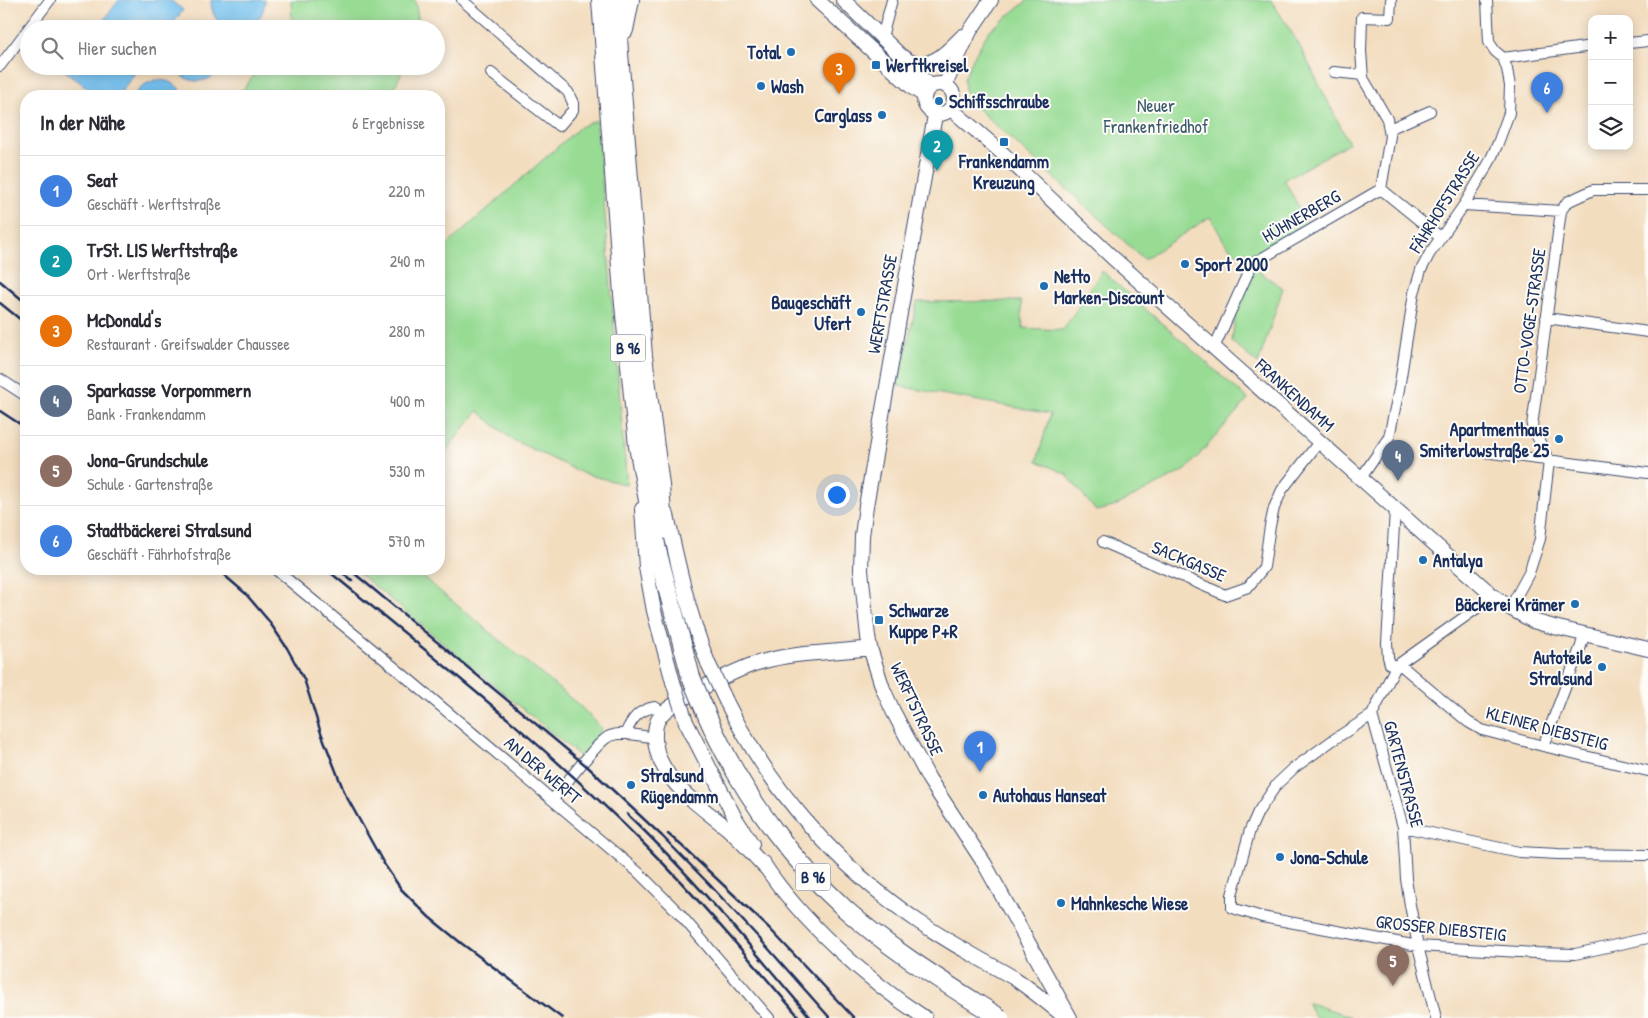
<!DOCTYPE html>
<html lang="de">
<head>
<meta charset="utf-8">
<style>
	body { margin:0; font-family:"Patrick Hand",sans-serif; background:#f2f2f3; color:#2b2b33 }
	.controls { position:absolute; right:15px; top:15px; display:grid; overflow:hidden; border-radius:10px; box-shadow:0 2px 12px #0003 }
	.controls button { width:45px; height:45px; display:grid; place-items:center; padding:0; border:0; border-bottom:1px solid #e1e1e2; background:#fff; color:#2b2b33; font:25px sans-serif }
	.you { position:absolute; left:836px; top:494px; width:18px; height:18px; margin:-12px; border:4px solid #fff; border-radius:50%; background:#1a73e8; box-shadow:0 0 0 8px #1a73e833 }
	.badge { display:grid; place-items:center; width:32px; height:32px; border-radius:50%; background:#1f6fb2; color:#fff; font-size:16px; font-weight:700 }
	.pin { position:absolute; translate:-50% -41px; filter:drop-shadow(0 1px 2px #0008) }
	.pin::after { content:''; position:absolute; top:26px; width:18px; height:15px; background:inherit; clip-path:polygon(0 0,100% 0,50% 100%) }
	.list { margin:0; padding:0; list-style:none }
	h2 { display:flex; justify-content:space-between; align-items:center; height:65px; margin:0; padding:0 20px; font-size:21px }
	h2 small { font-size:16px; font-weight:400; color:#7c7c81 }
	.list li { display:grid; grid-template-columns:32px 1fr auto; gap:15px; align-items:center; box-sizing:border-box; height:70px; padding:0 20px; border-top:1px solid #e1e1e2 }
	.list b { display:block; font-size:19px; white-space:nowrap }
	.list p { margin:0; font-size:16px; white-space:nowrap; color:#7c7c81 }
	.list em { font-size:16px; font-style:normal; color:#7c7c81 }
	.icon { flex:none; width:28px; height:28px; fill:none; stroke:currentColor; stroke-width:2; stroke-linecap:round; stroke-linejoin:round }
	.map { position:relative; flex:none; width:1648px; height:1018px; overflow:hidden }
	.search { position:absolute; background:#fff; box-shadow:0 2px 12px #0003; left:20px; top:20px; width:425px; height:55px; display:flex; align-items:center; gap:12px; box-sizing:border-box; padding:0 18px; border-radius:28px; color:#7c7c81; font-size:19px }
	.panel { position:absolute; background:#fff; box-shadow:0 2px 12px #0003; left:20px; top:90px; width:425px; height:485px; border-radius:20px }
	.map>svg:first-child { display:block }
</style>
</head>
<body>
<div class="map">
<svg width="1648" height="1018" viewBox="0 0 1648 1018">
	<rect width="100%" height="100%" fill="#fdfcf7"/>
	<filter id="ink" filterUnits="userSpaceOnUse"><feTurbulence type="fractalNoise" baseFrequency=".02" numOctaves="2"/><feDisplacementMap in="SourceGraphic" scale="10" xChannelSelector="R" yChannelSelector="G"/><feConvolveMatrix kernelMatrix="1 2 1 2 8 2 1 2 1" color-interpolation-filters="sRGB"/></filter>
	<filter id="wash" filterUnits="userSpaceOnUse"><feTurbulence type="fractalNoise" baseFrequency=".0096" numOctaves="4" result="noise"/><feDisplacementMap in="SourceGraphic" scale="20" xChannelSelector="R" yChannelSelector="G"/><feGaussianBlur stdDeviation="1.12" result="paint"/><feColorMatrix in="noise" values="0 0 0 0 0 0 0 0 0 0 0 0 0 0 0 0 0 1.4 0 .05"/><feComposite in="paint" operator="in"/></filter>
	<g filter="url(#wash)">
		<rect width="100%" height="100%" fill="#f3ddbf"/>
		<path fill="#98dc94" stroke="#5a8679" d="M291 0H415L420 29H290L292 27Z
			M1028 0H1271L1297 41 1349 143 1284 180 1309 225 1248 259C1223 249 1223 237 1210 217L1144 259 969 101 965 90 964 79 973 58 989 31Z
			M261 66H405L390 96H238Z
			M596 120C609 241 616 363 627 485L582 473 511 439 478 411 439 459V252L580 127Z
			M1255 269 1283 288 1258 364 1232 342 1236 305Z
			M1102 271 1248 399 1186 470 1113 507 1096 511 1066 474 1037 461 1050 414 898 386 917 302 1021 301 1023 328 1063 330Z
			M354 569H413L580 706 602 729 581 757Z
			M1307 1002 1352 1017 1348 1018H1315Z"/>
		<path fill="#75c1ef" stroke="#4878a6" d="M119 0H170L183 10 169 29H116L104 20Z
			M211 0H265C263 39 211 40 211 0Z
			M69 66H140L118 96H99L66 72Z
			M173 66H222C211 86 185 86 173 66Z
			M156 80C169 80 178 84 184 96H135C139 87 146 83 156 80Z"/>
	</g>
	<g filter="url(#ink)">
		<g fill="none" stroke-linecap="round" stroke-linejoin="round">
			<defs>
				<path id="street" d="M462 0 568 92 573 103V110L559 126 491 73
					M882 37 892 0
					M1629 43 1648 41
					M1503 58 1592 46
					M0 66 50 0
					M1334 72 1363 75
					M1389 129 1430 111
					M1381 189 1390 136 1387 119 1363 78 1361 51 1362 17 1390 18 1391 0
					M1464 205 1561 211 1567 202 1593 190H1648
					M1546 318 1648 332
					M1214 348 1252 264 1381 189 1440 237
					M0 379 26 396
					M1484 452 1648 473
					M1361 478 1389 437 1399 389 1414 293 1421 270 1430 253 1464 205 1489 163 1498 143 1509 113 1510 86 1507 69 1503 58 1495 51 1489 42 1487 0
					M1395 510 1387 643 1388 657 1390 664 1403 667 1468 722 1482 730 1543 746 1648 771
					M1103 542 1225 595 1248 587 1264 567 1270 526 1274 508 1282 490 1319 442
					M275 569 412 682 638 872 678 912 769 1018
					M1492 595 1487 601 1396 666 1372 715 1333 740 1294 768 1277 784 1258 812 1250 830 1232 895V908L1262 917 1418 946 1535 953 1575 954 1648 938
					M1510 608 1529 573 1540 539 1549 461 1532 426 1561 211
					M1372 715 1403 827 1406 879 1410 905 1418 946 1436 1018
					M625 734C632 719 638 710 655 707L663 712
					M1543 746 1581 646 1584 634
					M553 799C563 788 598 740 610 736 624 731 641 736 656 738
					M1403 827 1519 852 1558 854 1648 855"/>
				<path id="secondary" d="M817 0 913 88 924 95
					M843 0 900 55 910 68 931 86
					M901 56C905 58 908 61 912 62 933 70 950 48 963 36
					M924 99a15 15 0 1 1 30 0a15 15 0 1 1-30 0Z
					M945 85 970 31 991 0
					M951 109 1000 151 1113 258 1492 595 1510 608 1533 621 1554 627 1648 649
					M935 115 866 506 862 536 861 570 868 637 870 648 883 689 893 711 929 779 984 863 1070 1018
					M642 509 646 567 654 611 673 682
					M667 515C678 565 689 615 708 663
					M726 701C770 790 837 866 919 922 935 932 951 943 968 952 983 961 999 969 1014 978 1032 990 1049 1004 1066 1018
					M686 722 734 816 752 844
					M763 863C800 920 868 981 925 1018
					M767 869C754 856 742 841 727 828 703 808 675 791 661 762 655 750 652 730 659 718 668 702 742 667 761 662 796 652 834 653 870 648"/>
				<path id="highway" d="M601 0 623 294 638 446 657 550 691 677
					M616 0 619 53 643 356 660 485 663 530
					M624 30 630 0"/>
			</defs>
			<use href="#street" stroke="#3b496d" stroke-width="12"/>
			<use href="#secondary" stroke="#3b496d" stroke-width="16"/>
			<use href="#highway" stroke="#3b496d" stroke-width="20"/>
			<use href="#street" stroke="#fff" stroke-width="10"/>
			<use href="#secondary" stroke="#fff" stroke-width="14"/>
			<use href="#highway" stroke="#fff" stroke-width="18"/>
			<path stroke="#1b2f5e" stroke-width="2.5" d="M0 281 26 303
				M0 303 26 324
				M0 411 26 428
				M217 569 245 593 268 620 287 648 304 679 320 730 345 794 384 864 401 889 429 917 461 943 562 1018
				M326 569C436 659 548 747 649 849 702 902 751 961 800 1018
				M338 569 352 581
				M349 569 589 768 662 836 708 883 759 938 830 1018
				M627 814C693 877 752 948 811 1018
				M668 834 682 846 769 928 854 1018"/>
			<defs>
				<path id="secondary-bridge" d="M708 663 726 701
					M673 682 686 722"/>
				<path id="highway-bridge" d="M691 677C700 699 709 722 720 743 750 804 795 863 845 909 892 951 947 984 1000 1018"/>
			</defs>
			<use href="#secondary-bridge" stroke="#3b496d" stroke-width="16" stroke-linecap="butt"/>
			<use href="#highway-bridge" stroke="#3b496d" stroke-width="20" stroke-linecap="butt"/>
			<use href="#secondary-bridge" stroke="#fff" stroke-width="14"/>
			<use href="#highway-bridge" stroke="#fff" stroke-width="18"/>
		</g>
	</g>
	<g fill="#1f6fb2" stroke="#fdfcf7" stroke-width="2">
		<circle cx="791" cy="52" r="5"/>
		<rect x="871" y="60" width="10" height="10" rx="2.5"/>
		<circle cx="761" cy="86" r="5"/>
		<circle cx="939" cy="101" r="5"/>
		<circle cx="882" cy="115" r="5"/>
		<rect x="999" y="137" width="10" height="10" rx="2.5"/>
		<circle cx="1185" cy="264" r="5"/>
		<circle cx="1044" cy="286" r="5"/>
		<circle cx="861" cy="312" r="5"/>
		<circle cx="1559" cy="439" r="5"/>
		<circle cx="1423" cy="560" r="5"/>
		<circle cx="1575" cy="604" r="5"/>
		<rect x="874" y="615" width="10" height="10" rx="2.5"/>
		<circle cx="1602" cy="667" r="5"/>
		<circle cx="631" cy="785" r="5"/>
		<circle cx="983" cy="795" r="5"/>
		<circle cx="1280" cy="857" r="5"/>
		<circle cx="1061" cy="903" r="5"/>
	</g>
	<g text-anchor="middle" dominant-baseline="central" stroke-width="4" stroke-linejoin="round" paint-order="stroke">
		<g fill="#fdfcf7" stroke="#5f6c8c" stroke-width="1">
			<rect x="610.5" y="334.5" width="35" height="27" rx="4"/>
			<rect x="795.5" y="863.5" width="35" height="27" rx="4"/>
		</g>
		<g font-size="16" font-weight="bold" fill="#1b2f5e">
			<text x="628" y="348">B 96</text>
			<text x="813" y="877">B 96</text>
		</g>
		<g font-size="18" font-weight="bold" fill="#1b2f5e" stroke="#fdfcf7" text-anchor="start">
			<text x="781" y="52" text-anchor="end">Total</text>
			<text x="886" y="65">Werftkreisel</text>
			<text x="771" y="86">Wash</text>
			<text x="949" y="101">Schiffsschraube</text>
			<text x="872" y="115" text-anchor="end">Carglass</text>
			<text x="1004" y="161" text-anchor="middle">Frankendamm<tspan x="1004" dy="21">Kreuzung</tspan></text>
			<text x="1195" y="264">Sport 2000</text>
			<text x="1054" y="276">Netto<tspan x="1054" dy="21">Marken-Discount</tspan></text>
			<text x="851" y="302" text-anchor="end">Baugeschäft<tspan x="851" dy="21">Ufert</tspan></text>
			<text x="1549" y="429" text-anchor="end">Apartmenthaus<tspan x="1549" dy="21">Smiterlowstraße 25</tspan></text>
			<text x="1433" y="560">Antalya</text>
			<text x="1565" y="604" text-anchor="end">Bäckerei Krämer</text>
			<text x="889" y="610">Schwarze<tspan x="889" dy="21">Kuppe P+R</tspan></text>
			<text x="1592" y="657" text-anchor="end">Autoteile<tspan x="1592" dy="21">Stralsund</tspan></text>
			<text x="641" y="775">Stralsund<tspan x="641" dy="21">Rügendamm</tspan></text>
			<text x="993" y="795">Autohaus Hanseat</text>
			<text x="1290" y="857">Jona-Schule</text>
			<text x="1071" y="903">Mahnkesche Wiese</text>
		</g>
		<g font-size="18" fill="#3a5a6c" stroke="#fdfcf7">
			<text x="1156" y="105">Neuer<tspan x="1156" dy="21">Frankenfriedhof</tspan></text>
		</g>
		<g font-size="18" fill="#1b2f5e" stroke="#fdfcf7">
			<text transform="translate(1444 202) rotate(-58)">FÄHRHOFSTRASSE</text>
			<text transform="translate(1301 216) rotate(-30)">HÜHNERBERG</text>
			<text transform="translate(882 304) rotate(-80)">WERFTSTRASSE</text>
			<text transform="translate(1529 321) rotate(-82)">OTTO-VOGE-STRASSE</text>
			<text transform="translate(1295 395) rotate(42)">FRANKENDAMM</text>
			<text transform="translate(1189 561) rotate(23)">SACKGASSE</text>
			<text transform="translate(917 709) rotate(65)">WERFTSTRASSE</text>
			<text transform="translate(1547 728) rotate(15)">KLEINER DIEBSTEIG</text>
			<text transform="translate(543 770) rotate(40)">AN DER WERFT</text>
			<text transform="translate(1404 774) rotate(75)">GARTENSTRASSE</text>
			<text transform="translate(1441 928) rotate(6)">GROSSER DIEBSTEIG</text>
		</g>
	</g>
</svg>
<div class="controls">
<button>+</button>
<button>−</button>
<button><svg class="icon" aria-label="layers" viewBox="0 0 24 24"><path d="M12 4l9 5-9 5-9-5zM3 14l9 5 9-5"/></svg></button>
</div>
<div class="you"></div>
<div class="pin badge" style="left:980px;top:772px;background:#3f7fe0">1</div>
<div class="pin badge" style="left:937px;top:171px;background:#0f9aa8">2</div>
<div class="pin badge" style="left:839px;top:94px;background:#e8710a">3</div>
<div class="pin badge" style="left:1398px;top:481px;background:#5c6f8a">4</div>
<div class="pin badge" style="left:1393px;top:986px;background:#8d6e63">5</div>
<div class="pin badge" style="left:1547px;top:113px;background:#3f7fe0">6</div>
<div class="search"><svg class="icon" aria-label="search" viewBox="0 0 24 24"><circle cx="10" cy="10" r="6"/><path d="M15 15l6 6"/></svg>Hier suchen</div>
<section class="panel">
<h2>In der Nähe<small>6 Ergebnisse</small></h2>
<ul class="list">
<li><span class="badge" style="background:#3f7fe0">1</span><div><b>Seat</b><p>Geschäft · Werftstraße</p></div><em>220 m</em></li>
<li><span class="badge" style="background:#0f9aa8">2</span><div><b>TrSt. LIS Werftstraße</b><p>Ort · Werftstraße</p></div><em>240 m</em></li>
<li><span class="badge" style="background:#e8710a">3</span><div><b>McDonald's</b><p>Restaurant · Greifswalder Chaussee</p></div><em>280 m</em></li>
<li><span class="badge" style="background:#5c6f8a">4</span><div><b>Sparkasse Vorpommern</b><p>Bank · Frankendamm</p></div><em>400 m</em></li>
<li><span class="badge" style="background:#8d6e63">5</span><div><b>Jona-Grundschule</b><p>Schule · Gartenstraße</p></div><em>530 m</em></li>
<li><span class="badge" style="background:#3f7fe0">6</span><div><b>Stadtbäckerei Stralsund</b><p>Geschäft · Fährhofstraße</p></div><em>570 m</em></li>
</ul>
</section>
</div>
</body>
</html>
